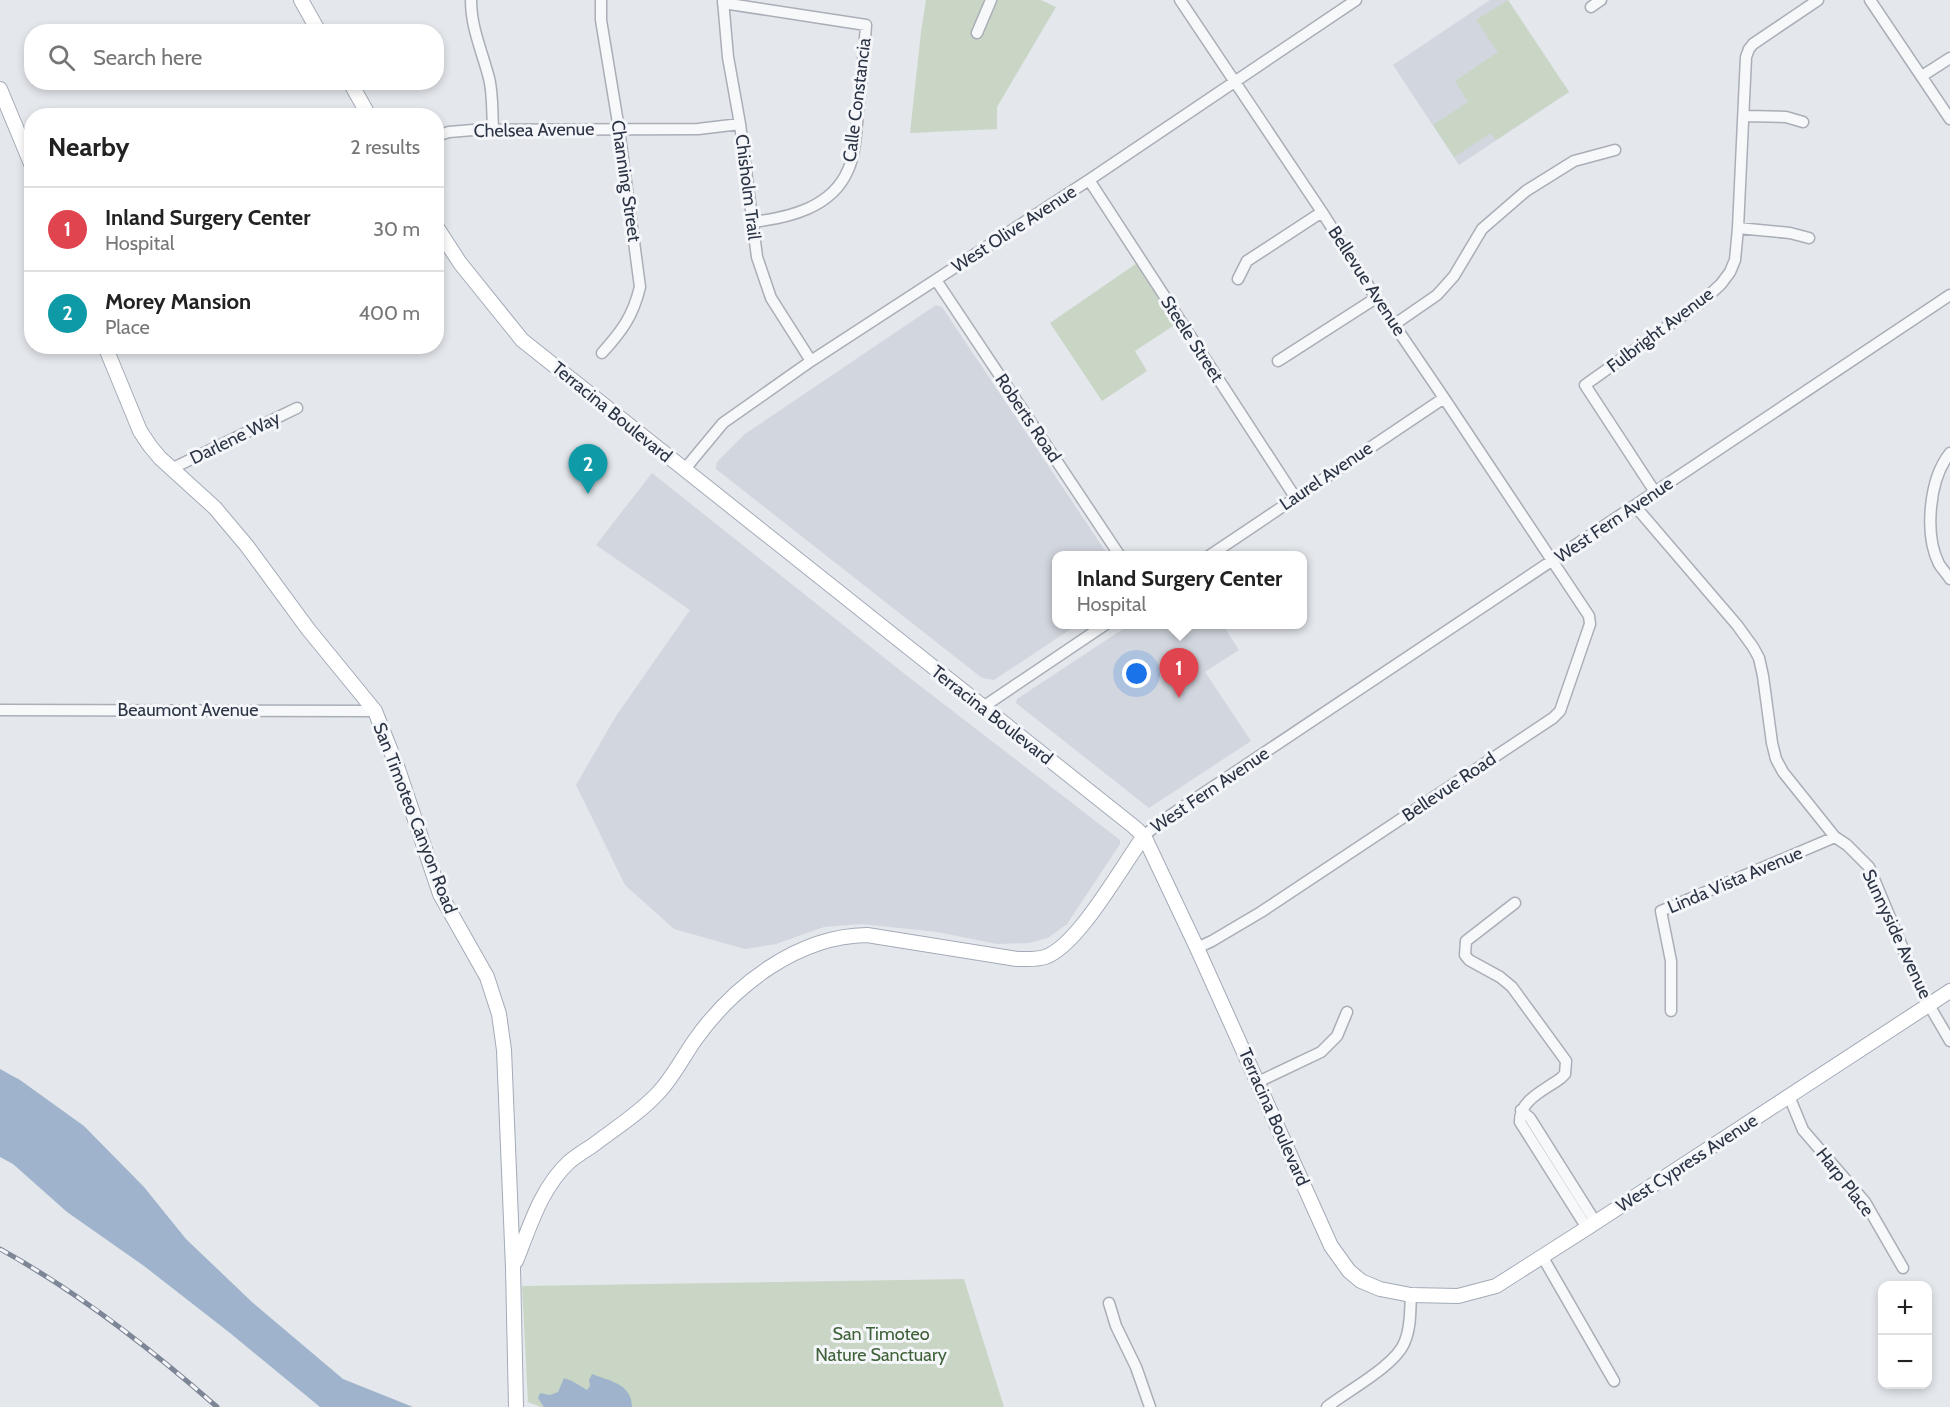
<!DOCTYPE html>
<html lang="en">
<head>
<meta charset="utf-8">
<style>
	body { margin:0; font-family:Cabin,sans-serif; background:#f2f2f2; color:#222 }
	.controls { position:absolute; right:18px; bottom:18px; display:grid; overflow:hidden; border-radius:12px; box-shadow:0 3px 9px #0003 }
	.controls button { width:54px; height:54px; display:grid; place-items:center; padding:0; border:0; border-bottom:2px solid #e0e0e0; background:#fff; color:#222; font:30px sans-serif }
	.you { position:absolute; left:1137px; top:674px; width:21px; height:21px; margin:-15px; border:4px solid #fff; border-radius:50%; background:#1a73e8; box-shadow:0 0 0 9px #1a73e833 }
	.badge { display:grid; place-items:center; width:39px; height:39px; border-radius:50%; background:#d1495b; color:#fff; font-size:20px; font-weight:700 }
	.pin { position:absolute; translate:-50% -50px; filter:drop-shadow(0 2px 3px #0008) }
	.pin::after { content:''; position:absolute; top:32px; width:21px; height:18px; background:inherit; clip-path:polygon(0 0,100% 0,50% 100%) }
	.popup { position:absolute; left:1052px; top:551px; width:255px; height:78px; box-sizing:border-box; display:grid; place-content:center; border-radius:12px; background:#fff; filter:drop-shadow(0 2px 4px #0005); font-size:20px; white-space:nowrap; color:#767676 }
	.popup b { font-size:22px; color:#222 }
	.popup::after { content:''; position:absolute; left:50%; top:100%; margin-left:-12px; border:12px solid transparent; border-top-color:#fff }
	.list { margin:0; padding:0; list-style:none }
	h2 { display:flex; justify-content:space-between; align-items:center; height:78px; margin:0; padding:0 24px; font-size:26px }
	h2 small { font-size:20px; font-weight:400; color:#767676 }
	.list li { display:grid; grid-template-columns:39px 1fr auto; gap:18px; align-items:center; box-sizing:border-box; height:84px; padding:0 24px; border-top:2px solid #e0e0e0 }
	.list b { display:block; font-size:22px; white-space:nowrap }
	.list p { margin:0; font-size:20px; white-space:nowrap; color:#767676 }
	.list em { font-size:20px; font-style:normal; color:#767676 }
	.icon { flex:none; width:33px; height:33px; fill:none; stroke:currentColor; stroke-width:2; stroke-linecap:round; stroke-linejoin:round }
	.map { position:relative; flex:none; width:1950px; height:1407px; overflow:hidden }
	.search { position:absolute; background:#fff; box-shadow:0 3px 9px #0003; left:24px; top:24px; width:420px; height:66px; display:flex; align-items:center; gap:15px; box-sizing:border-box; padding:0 21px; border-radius:24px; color:#767676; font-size:22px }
	.panel { position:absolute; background:#fff; box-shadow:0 3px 9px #0003; left:24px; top:108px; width:420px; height:246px; border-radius:24px }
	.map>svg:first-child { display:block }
</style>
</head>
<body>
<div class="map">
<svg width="1950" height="1407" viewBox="0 0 1950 1407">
	<rect width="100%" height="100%" fill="#e4e7ec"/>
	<path fill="#d2d6de" d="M1490 0H1508L1569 92 1459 165 1393 65Z
		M936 305 942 307 1108 555 1056 556V624L1077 625 994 680 982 678 716 469 717 462 745 434Z
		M652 473 906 675 1120 840V844L1067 924 1048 938 1029 943 997 944 937 932 862 924 824 927 776 944 745 949 674 929 625 885 576 785 616 716 690 610 596 545Z
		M1129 625H1223L1239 650 1205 672 1251 741 1149 808 1016 703 1017 699Z"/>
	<path fill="#c9d6c5" d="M926 0H1041L1056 7 997 107V129L910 133 921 32Z
		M1508 0 1569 92 1496 140 1491 133 1454 157 1433 125 1468 102 1455 81 1498 52 1476 20Z
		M1137 263 1176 324 1135 351 1147 371 1102 401 1050 323Z
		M964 1279 1004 1407H541L528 1402 522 1286Z"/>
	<path fill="#9fb4cc" d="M0 1069 20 1080 84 1126 144 1187 186 1239 252 1302 343 1379 413 1407H320L230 1333 144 1266 67 1212 13 1164 0 1157Z
		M592 1374C610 1381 632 1384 632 1407H544L538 1398 540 1393 550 1395 558 1392 564 1378 572 1381 587 1390 590 1386 589 1380Z"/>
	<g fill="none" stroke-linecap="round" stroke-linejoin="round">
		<defs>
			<path id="minor" d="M471 0C471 28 482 51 489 78 493 94 492 112 493 129
				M601 0V20L619 129 640 287C633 316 622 331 602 353
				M723 0 728 57 740 124 757 257 771 298 811 361
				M1180 0 1322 212 1376 298 1444 398 1589 616 1590 624 1560 711 1553 718 1261 912 1212 941 1197 948
				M1870 0 1950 119
				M723 3 866 25C864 54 861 83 858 112 856 131 856 153 848 170 832 208 788 218 752 222
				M1591 7 1601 0
				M977 33 991 0
				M1922 76 1950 58
				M1745 116 1786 117 1803 122
				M436 136 449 132 473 130 698 129 740 124
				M1089 180 1295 497
				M1738 228 1790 233 1809 238
				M1238 279 1247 261 1322 212
				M936 280 1120 556
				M1395 324 1437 295 1454 276 1482 229 1526 191 1574 161 1615 150
				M1278 361 1376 298
				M1950 453C1929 479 1924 534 1939 564 1942 569 1947 574 1950 579
				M173 468 297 408
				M684 470 723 423 811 361 1089 180 1356 0
				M1655 492 1585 385 1703 301 1721 284 1730 272 1735 260 1738 228 1746 57 1749 49 1753 44 1818 0
				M1635 506 1737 625 1753 647 1759 658 1763 676 1772 743 1776 759 1783 772 1835 837 1847 845 1869 867 1906 956 1929 1005 1950 1041
				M1209 556 1444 398
				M983 707 1106 624
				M0 710 375 711
				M1144 836 1159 823 1950 295
				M1515 903 1466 941 1465 955 1469 960 1500 977 1512 987 1566 1061 1565 1074 1561 1078C1545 1090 1519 1100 1520 1122L1587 1228
				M1671 1011V961L1661 911 1835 837
				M1258 1082 1321 1052 1337 1036 1347 1012
				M1789 1096 1803 1130 1865 1202 1903 1268
				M1521 1110 1530 1118 1596 1223
				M1542 1256 1614 1381
				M1109 1303 1116 1326 1136 1367 1150 1407
				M1327 1407C1347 1391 1397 1365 1405 1341 1411 1327 1410 1310 1411 1295"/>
			<path id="major" d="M301 0 319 32
				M350 82 369 116
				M0 89 32 166
				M436 226 460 263 522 340 1133 826 1144 836 1197 948 1331 1246 1349 1271 1361 1281 1380 1289 1411 1295 1458 1296 1496 1286 1587 1228 1950 991
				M105 346 140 431 150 446 160 458 215 508 247 546 308 629 375 711 398 769 440 894 487 977 499 1014 504 1050 513 1268 516 1407
				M516 1261C530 1226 541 1188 569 1162 576 1156 584 1151 592 1146 614 1129 640 1113 659 1092 673 1077 683 1057 695 1040 734 985 798 936 867 935L1017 959C1026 959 1036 960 1045 957 1078 946 1122 866 1144 836"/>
		</defs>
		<use href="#minor" stroke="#a9aeb7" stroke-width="13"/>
		<use href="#major" stroke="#a3abb8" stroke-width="16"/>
		<use href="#minor" stroke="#f7f8fa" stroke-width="10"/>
		<use href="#major" stroke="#fff" stroke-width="14"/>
		<defs>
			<path id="rail" d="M0 1249C78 1292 150 1348 217 1407"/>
		</defs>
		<use href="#rail" stroke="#7d8696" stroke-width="5"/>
		<use href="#rail" stroke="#f4f6f9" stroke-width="3" stroke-dasharray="9" stroke-linecap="butt"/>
	</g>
	<g text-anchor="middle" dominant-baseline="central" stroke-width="6" stroke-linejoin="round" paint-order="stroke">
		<g font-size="18" fill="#2b3445" stroke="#f4f6f9">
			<text transform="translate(857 100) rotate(-83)">Calle Constancia</text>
			<text transform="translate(534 130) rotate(-1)">Chelsea Avenue</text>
			<text transform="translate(626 181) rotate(82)">Channing Street</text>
			<text transform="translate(748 187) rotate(83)">Chisholm Trail</text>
			<text transform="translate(1014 229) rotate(-33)">West Olive Avenue</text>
			<text transform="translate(1367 281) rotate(57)">Bellevue Avenue</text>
			<text transform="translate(1660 330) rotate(-37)">Fulbright Avenue</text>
			<text transform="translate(1192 339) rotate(57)">Steele Street</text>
			<text transform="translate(612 412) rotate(39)">Terracina Boulevard</text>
			<text transform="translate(1028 418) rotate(56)">Roberts Road</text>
			<text transform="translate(235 438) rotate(-26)">Darlene Way</text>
			<text transform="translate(1326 476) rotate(-34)">Laurel Avenue</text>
			<text transform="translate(1614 520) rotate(-34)">West Fern Avenue</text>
			<text x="188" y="710">Beaumont Avenue</text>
			<text transform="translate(992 715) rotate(38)">Terracina Boulevard</text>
			<text transform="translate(1449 787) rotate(-34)">Bellevue Road</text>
			<text transform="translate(1210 790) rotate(-34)">West Fern Avenue</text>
			<text transform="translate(415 818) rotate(69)">San Timoteo Canyon Road</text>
			<text transform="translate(1735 880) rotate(-23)">Linda Vista Avenue</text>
			<text transform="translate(1897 934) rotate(65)">Sunnyside Avenue</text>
			<text transform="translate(1274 1117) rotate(66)">Terracina Boulevard</text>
			<text transform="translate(1687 1163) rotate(-33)">West Cypress Avenue</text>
			<text transform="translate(1845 1182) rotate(52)">Harp Place</text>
		</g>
		<g font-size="18" fill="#3f6138" stroke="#f4f6f9">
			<text x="881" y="1334">San Timoteo<tspan x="881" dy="21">Nature Sanctuary</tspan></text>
		</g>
	</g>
</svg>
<div class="controls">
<button>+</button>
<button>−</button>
</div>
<div class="you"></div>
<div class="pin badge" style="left:1179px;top:698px;background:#e0444e">1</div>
<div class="popup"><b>Inland Surgery Center</b>Hospital</div>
<div class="pin badge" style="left:588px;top:494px;background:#0f9aa8">2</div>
<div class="search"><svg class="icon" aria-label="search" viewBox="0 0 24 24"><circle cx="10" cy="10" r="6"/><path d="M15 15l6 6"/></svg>Search here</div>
<section class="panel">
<h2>Nearby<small>2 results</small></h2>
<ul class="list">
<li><span class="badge" style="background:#e0444e">1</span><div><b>Inland Surgery Center</b><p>Hospital</p></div><em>30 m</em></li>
<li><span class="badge" style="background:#0f9aa8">2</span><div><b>Morey Mansion</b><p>Place</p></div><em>400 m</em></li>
</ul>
</section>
</div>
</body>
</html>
